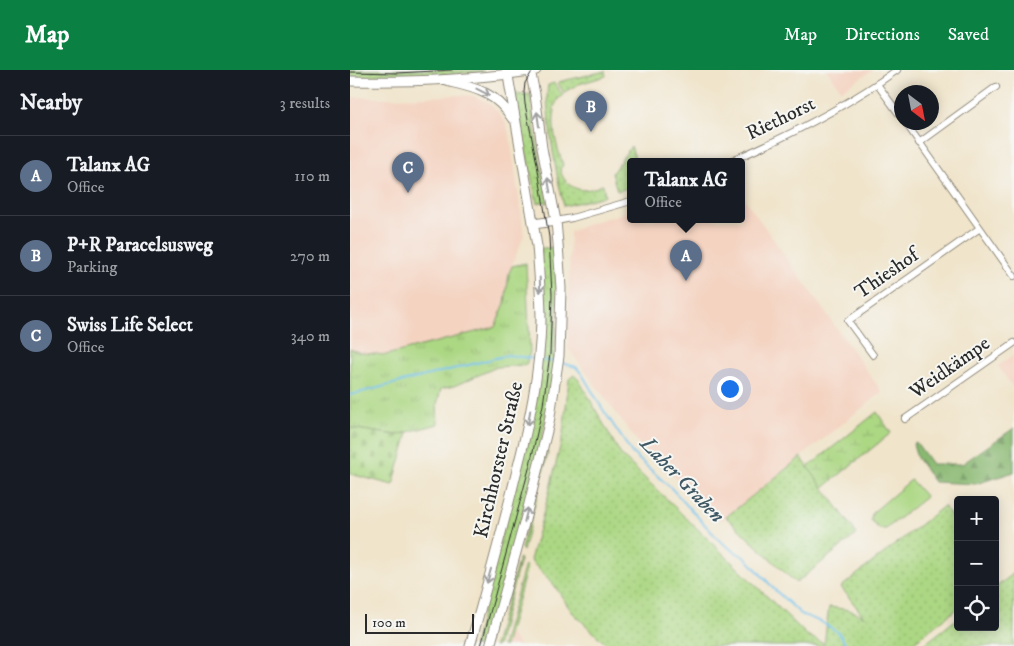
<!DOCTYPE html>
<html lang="en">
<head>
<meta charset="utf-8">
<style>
	body { margin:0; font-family:"IM FELL DW Pica",serif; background:#242831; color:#f1f3f6 }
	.controls { position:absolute; right:15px; bottom:15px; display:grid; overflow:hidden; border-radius:5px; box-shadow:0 2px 12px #0003 }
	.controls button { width:45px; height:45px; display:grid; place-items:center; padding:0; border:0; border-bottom:1px solid #363941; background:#171b24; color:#f1f3f6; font:25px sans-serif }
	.compass { position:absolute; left:544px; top:15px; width:45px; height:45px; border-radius:50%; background:#171b24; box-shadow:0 2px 12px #0003; rotate:148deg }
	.scale { position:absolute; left:15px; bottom:12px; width:109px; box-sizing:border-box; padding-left:5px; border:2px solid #2b2b2b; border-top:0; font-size:14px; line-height:18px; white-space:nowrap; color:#2b2b2b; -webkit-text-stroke:4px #f6f6f2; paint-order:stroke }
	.you { position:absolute; left:379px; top:318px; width:18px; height:18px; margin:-12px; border:4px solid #fff; border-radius:50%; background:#1a73e8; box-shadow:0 0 0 8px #1a73e833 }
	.badge { display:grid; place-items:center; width:32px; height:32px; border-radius:50%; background:#0b8043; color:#fff; font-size:16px; font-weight:700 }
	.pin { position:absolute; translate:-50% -41px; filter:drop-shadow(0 1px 2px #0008) }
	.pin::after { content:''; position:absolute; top:26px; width:18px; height:15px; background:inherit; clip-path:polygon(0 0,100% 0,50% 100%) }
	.popup { position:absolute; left:277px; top:88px; width:118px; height:65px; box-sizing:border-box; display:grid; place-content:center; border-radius:5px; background:#171b24; filter:drop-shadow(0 1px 4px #0005); font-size:16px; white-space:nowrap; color:#9ea1a6 }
	.popup b { font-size:19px; color:#f1f3f6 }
	.popup::after { content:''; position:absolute; left:50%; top:100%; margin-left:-10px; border:10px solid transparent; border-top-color:#171b24 }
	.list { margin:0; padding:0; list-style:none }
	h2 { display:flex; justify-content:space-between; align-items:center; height:65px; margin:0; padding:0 20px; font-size:21px }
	h2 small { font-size:16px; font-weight:400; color:#9ea1a6 }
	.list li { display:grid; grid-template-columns:32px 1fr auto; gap:15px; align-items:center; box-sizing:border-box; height:80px; padding:0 20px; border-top:1px solid #363941 }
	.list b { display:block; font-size:19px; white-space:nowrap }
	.list p { margin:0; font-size:16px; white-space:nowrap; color:#9ea1a6 }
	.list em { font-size:16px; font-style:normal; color:#9ea1a6 }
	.icon { flex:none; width:28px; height:28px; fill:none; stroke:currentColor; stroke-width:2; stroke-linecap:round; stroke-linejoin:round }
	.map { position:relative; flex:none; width:664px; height:576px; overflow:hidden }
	header { display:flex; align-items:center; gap:30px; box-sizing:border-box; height:70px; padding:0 25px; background:#0b8043; color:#fff }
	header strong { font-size:24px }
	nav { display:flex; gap:28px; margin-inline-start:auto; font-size:18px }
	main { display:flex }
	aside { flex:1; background:#171b24 }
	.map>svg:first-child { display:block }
</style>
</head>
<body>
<header>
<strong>Map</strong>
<nav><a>Map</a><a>Directions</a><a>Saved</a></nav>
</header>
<main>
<aside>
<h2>Nearby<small>3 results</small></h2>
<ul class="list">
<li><span class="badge" style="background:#5c6f8a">A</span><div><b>Talanx AG</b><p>Office</p></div><em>110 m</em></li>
<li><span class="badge" style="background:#5c6f8a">B</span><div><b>P+R Paracelsusweg</b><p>Parking</p></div><em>270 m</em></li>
<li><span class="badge" style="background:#5c6f8a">C</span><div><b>Swiss Life Select</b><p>Office</p></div><em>340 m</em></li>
</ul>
</aside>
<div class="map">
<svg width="664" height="576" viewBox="0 0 664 576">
	<defs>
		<pattern id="grass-dots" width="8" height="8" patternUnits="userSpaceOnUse" patternTransform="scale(1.25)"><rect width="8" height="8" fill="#acd783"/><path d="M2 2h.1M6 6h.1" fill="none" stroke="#94b971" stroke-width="1.8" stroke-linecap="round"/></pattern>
		<pattern id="forest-firs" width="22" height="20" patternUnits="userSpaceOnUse" patternTransform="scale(1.25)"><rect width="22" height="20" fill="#89b871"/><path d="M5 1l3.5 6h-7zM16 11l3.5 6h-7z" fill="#70965d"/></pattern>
		<pattern id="wetland-marsh" width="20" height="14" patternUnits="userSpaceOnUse" patternTransform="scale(1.25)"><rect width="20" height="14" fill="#acd783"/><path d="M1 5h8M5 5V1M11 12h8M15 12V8" fill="none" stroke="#94b971"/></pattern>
		<pattern id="cemetery-stones" width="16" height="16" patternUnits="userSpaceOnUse" patternTransform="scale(1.25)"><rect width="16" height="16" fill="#acd783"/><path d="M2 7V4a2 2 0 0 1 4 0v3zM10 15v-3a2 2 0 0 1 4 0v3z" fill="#94b971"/></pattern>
		<pattern id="park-tufts" width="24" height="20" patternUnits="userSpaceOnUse" patternTransform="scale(1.25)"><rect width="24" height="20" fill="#acd783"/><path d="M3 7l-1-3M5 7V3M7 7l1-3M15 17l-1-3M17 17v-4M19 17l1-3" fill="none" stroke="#94b971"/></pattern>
	</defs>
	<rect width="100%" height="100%" fill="#f6f6f2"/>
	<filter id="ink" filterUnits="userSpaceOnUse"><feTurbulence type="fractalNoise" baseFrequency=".02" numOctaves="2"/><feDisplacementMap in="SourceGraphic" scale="10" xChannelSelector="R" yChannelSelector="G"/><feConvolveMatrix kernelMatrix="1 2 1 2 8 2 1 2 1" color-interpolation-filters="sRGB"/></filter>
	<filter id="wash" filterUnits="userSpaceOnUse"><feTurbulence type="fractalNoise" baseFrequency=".0096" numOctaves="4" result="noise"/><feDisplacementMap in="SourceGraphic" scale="20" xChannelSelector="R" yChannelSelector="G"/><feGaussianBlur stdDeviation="1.12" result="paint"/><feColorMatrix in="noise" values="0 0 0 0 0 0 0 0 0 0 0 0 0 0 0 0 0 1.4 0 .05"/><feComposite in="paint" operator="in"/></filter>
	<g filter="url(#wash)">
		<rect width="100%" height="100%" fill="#f0e4ca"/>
		<path fill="#f4d3c1" d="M477 0H523L491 20Z
			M108 25 123 26 136 31 146 40 156 53 160 67 174 165 159 203 155 233 145 257 36 285 11 283 0 279V27L39 28 77 27Z
			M391 124 532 322 371 451 289 374 218 278 220 162 240 153 281 141V150H391Z
			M664 284V319L648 296Z
			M159 563 170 576H155Z"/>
		<path fill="url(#grass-dots)" stroke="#6c8157" d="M0 0H133L134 2C89 5 45 9 0 7Z
			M255 1 256 6 229 14 216 21 214 23 208 13V12Z
			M204 13 213 25 208 29 203 39 205 40C201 59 207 76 213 95L210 99C215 120 235 125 253 114L255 126 214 136C207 107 202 80 199 51 198 39 196 27 198 15Z
			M164 22H167L168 25 180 24 184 55 198 132 196 133 195 131 187 134Z
			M281 76 286 92H281V117L267 121 262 103Z
			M201 177H203L207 218 206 259 204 290 194 359 182 409 136 576H124L188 318 191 178H201Z
			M224 305 229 310 271 385 457 565 474 574 479 537C492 539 504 539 514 547L491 517 594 436 608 456V538L559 576H538L535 572 537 576H258L222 542 204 515 180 490 198 427 213 364 219 309Z
			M197 381 198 383 173 481 171 478Z
			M451 387 507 464 446 513 376 447Z
			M169 488 170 490 147 576H144Z
			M175 495 177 497 155 576H152Z
			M664 503V576H572L608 548V557H645V518Z"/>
		<path fill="url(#forest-firs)" stroke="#5a724e" d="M664 358V402L626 414 584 412 567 388 563 374 566 372 582 394H612Z"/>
		<path fill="url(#wetland-marsh)" stroke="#6c8157" d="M527 342 541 363 473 418 458 397Z"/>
		<path fill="url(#cemetery-stones)" stroke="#6c8157" d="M0 358 47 365 58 363 43 415 0 404Z"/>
		<path fill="url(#park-tufts)" stroke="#6c8157" d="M176 193 180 282 176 295 147 297 104 316 91 319 87 334 88 354 47 365 0 358V279L11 283 36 285 145 257 155 233 159 203 162 196Z"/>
		<path fill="#acd783" stroke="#6c8157" d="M561 410 576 427 536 459H529L521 450 522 443Z"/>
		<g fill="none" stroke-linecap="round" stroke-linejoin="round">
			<path stroke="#6fc0ea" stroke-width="2" d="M192 290 204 292
				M212 293 226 297 232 304 252 338 282 383 321 418 369 470 382 480 396 488 425 520 451 544 471 552 488 562 497 576
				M0 325 158 285 185 289"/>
		</g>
	</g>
	<g filter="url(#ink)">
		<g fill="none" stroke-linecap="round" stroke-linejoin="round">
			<defs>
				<path id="street" d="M527 14 552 48
					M555 52 664 206
					M569 73 646 17
					M378 92C437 67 494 38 547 0
					M206 151 222 148 281 131
					M523 285 498 251 630 158
					M555 349 664 273"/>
				<path id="secondary" d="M0 11C62 12 124 10 186 0
					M100 12C127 18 147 24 162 48
					M183 154 206 151
					M120 576C136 519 152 462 166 404 179 354 190 303 191 251 191 226 189 201 187 176L157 0
					M140 576 175 450 199 353 209 286 211 218 208 174 206 151 192 78 185 24 180 0"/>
			</defs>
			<use href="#street" stroke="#8e887a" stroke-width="8"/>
			<use href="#secondary" stroke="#8e887a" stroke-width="11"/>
			<use href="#street" stroke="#fff" stroke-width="6"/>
			<use href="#secondary" stroke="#fff" stroke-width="9"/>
			<path stroke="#2b2b2b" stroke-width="1" d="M0 2 47 3 102 0
				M131 576 180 395 193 335 200 284 202 225 199 167 187 94 175 34 174 22 175 13 183 0"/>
		</g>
		<defs><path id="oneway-shaft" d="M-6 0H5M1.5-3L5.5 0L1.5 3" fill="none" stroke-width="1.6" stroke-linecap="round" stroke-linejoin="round" transform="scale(1.25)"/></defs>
		<g stroke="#a0a0a0">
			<use href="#oneway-shaft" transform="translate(133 22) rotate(27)"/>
			<use href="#oneway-shaft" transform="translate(188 49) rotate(-98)"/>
			<use href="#oneway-shaft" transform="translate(199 115) rotate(-100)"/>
			<use href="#oneway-shaft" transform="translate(190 215) rotate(88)"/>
			<use href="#oneway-shaft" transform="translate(179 348) rotate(99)"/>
			<use href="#oneway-shaft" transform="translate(176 445) rotate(-76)"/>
			<use href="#oneway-shaft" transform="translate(139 506) rotate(106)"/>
		</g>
	</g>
	<g text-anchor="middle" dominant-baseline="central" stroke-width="4" stroke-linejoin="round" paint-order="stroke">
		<g font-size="20" fill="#2b2b2b" stroke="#f6f6f2">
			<text transform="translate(431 49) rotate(-26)">Riethorst</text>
			<text transform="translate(537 204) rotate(-35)">Thieshof</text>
			<text transform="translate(600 298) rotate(-35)">Weidkämpe</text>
			<text transform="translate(149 390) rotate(-77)">Kirchhorster Straße</text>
		</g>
		<g font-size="21" font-style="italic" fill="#3f5864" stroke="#f6f6f2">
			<text transform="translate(332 410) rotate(46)">Laher Graben</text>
		</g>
	</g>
</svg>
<div class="controls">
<button>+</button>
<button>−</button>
<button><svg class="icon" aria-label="locate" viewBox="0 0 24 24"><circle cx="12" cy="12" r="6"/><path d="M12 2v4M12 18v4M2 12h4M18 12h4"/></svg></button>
</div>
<svg class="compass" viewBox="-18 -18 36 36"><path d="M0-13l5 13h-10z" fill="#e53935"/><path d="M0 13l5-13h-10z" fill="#9ea1a6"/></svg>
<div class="scale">100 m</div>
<div class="you"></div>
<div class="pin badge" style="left:336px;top:211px;background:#5c6f8a">A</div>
<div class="popup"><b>Talanx AG</b>Office</div>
<div class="pin badge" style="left:241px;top:62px;background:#5c6f8a">B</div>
<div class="pin badge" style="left:58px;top:123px;background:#5c6f8a">C</div>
</div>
</main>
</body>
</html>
